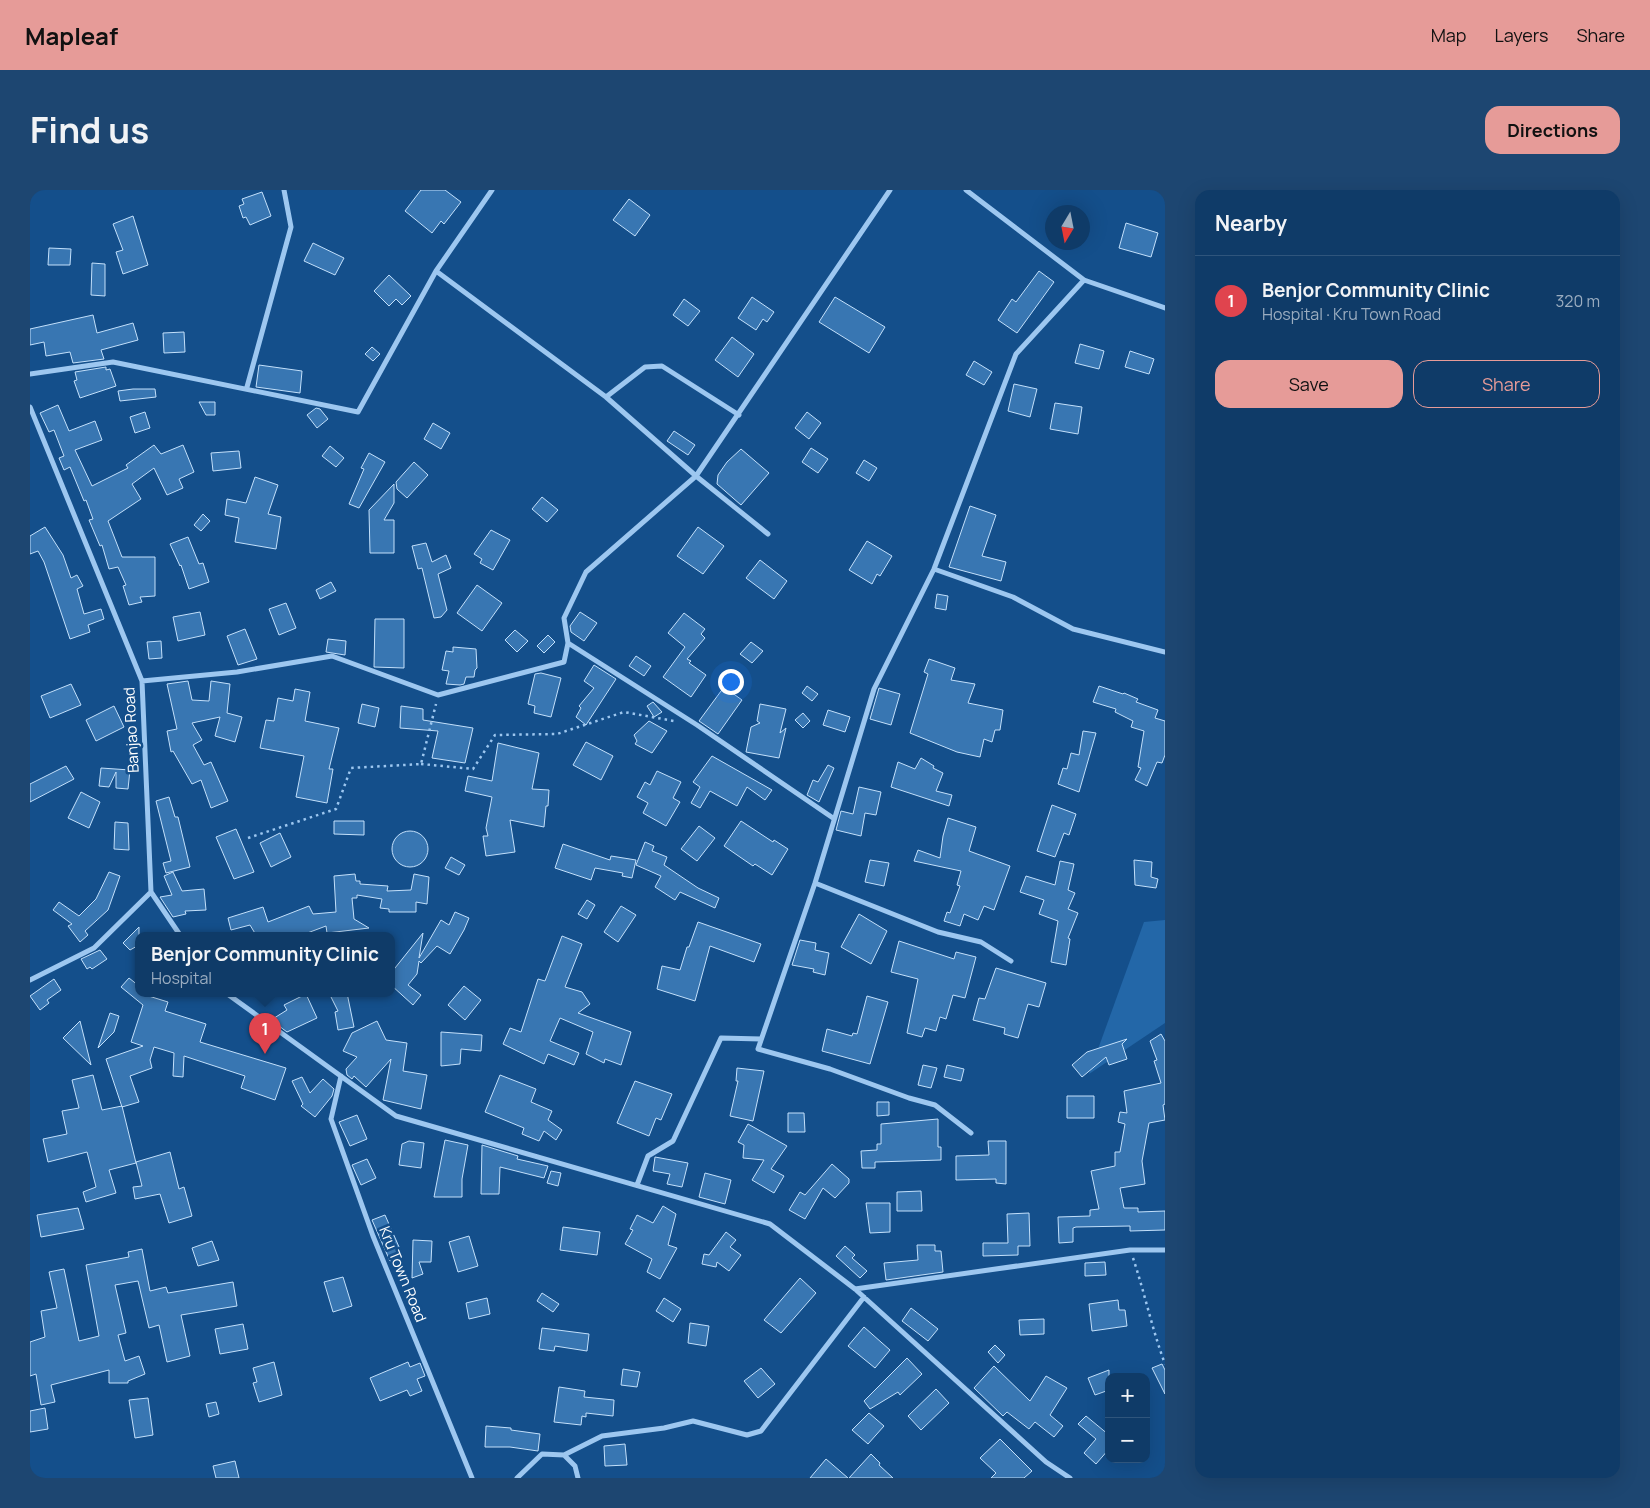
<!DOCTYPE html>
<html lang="en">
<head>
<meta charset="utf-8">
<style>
	body { margin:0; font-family:Manrope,sans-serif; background:#1d4671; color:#f1f3f6 }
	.controls { position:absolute; right:15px; bottom:15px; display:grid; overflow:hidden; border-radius:10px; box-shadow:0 5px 20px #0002 }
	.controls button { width:45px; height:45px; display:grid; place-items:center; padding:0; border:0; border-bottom:1px solid #2f557c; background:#0f3b68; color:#f1f3f6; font:25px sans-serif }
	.compass { position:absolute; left:1015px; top:15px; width:45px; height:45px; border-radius:50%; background:#0f3b68; box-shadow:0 5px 20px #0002; rotate:190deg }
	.you { position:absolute; left:700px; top:491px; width:18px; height:18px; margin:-12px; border:4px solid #fff; border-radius:50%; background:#1a73e8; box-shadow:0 0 0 8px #1a73e833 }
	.badge { display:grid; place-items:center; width:32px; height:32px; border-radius:50%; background:#e69b98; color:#fff; font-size:16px; font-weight:700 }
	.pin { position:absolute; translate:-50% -41px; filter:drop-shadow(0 1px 2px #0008) }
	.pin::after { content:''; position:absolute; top:26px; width:18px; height:15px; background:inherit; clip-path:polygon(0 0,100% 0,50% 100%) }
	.popup { position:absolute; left:105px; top:742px; width:260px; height:65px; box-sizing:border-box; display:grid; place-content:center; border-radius:10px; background:#0f3b68; filter:drop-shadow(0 1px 4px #0005); font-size:16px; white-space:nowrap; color:#9badc0 }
	.popup b { font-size:19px; color:#f1f3f6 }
	.popup::after { content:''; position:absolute; left:50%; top:100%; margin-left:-10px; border:10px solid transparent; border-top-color:#0f3b68 }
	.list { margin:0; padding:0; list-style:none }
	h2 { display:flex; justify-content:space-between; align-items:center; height:65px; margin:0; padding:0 20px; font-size:21px }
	h2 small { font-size:16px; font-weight:400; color:#9badc0 }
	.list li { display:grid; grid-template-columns:32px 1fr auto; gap:15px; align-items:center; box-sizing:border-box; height:90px; padding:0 20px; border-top:1px solid #2f557c }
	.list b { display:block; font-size:19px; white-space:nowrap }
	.list p { margin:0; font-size:16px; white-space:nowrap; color:#9badc0 }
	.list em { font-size:16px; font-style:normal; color:#9badc0 }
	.actions { display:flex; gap:10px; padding:15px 20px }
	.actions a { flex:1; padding:11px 0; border:1px solid #e69b98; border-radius:15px; text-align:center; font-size:18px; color:#e69b98 }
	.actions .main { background:#e69b98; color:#111 }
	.map { position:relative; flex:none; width:1135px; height:1288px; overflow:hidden; border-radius:15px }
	header { display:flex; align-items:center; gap:30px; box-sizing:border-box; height:70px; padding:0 25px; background:#e69b98; color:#111 }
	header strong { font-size:24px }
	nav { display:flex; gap:28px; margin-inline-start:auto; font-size:18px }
	.intro { display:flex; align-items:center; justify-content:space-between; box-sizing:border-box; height:120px; padding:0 30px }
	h1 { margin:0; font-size:35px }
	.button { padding:12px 22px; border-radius:15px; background:#e69b98; color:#111; font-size:18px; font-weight:700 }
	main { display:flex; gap:30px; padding:0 30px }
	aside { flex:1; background:#0f3b68; border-radius:15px; box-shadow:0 5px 20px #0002 }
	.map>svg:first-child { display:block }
</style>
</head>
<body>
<header>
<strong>Mapleaf</strong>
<nav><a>Map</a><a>Layers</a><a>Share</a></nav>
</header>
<div class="intro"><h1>Find us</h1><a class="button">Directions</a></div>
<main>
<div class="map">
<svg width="1135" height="1288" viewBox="0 0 1135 1288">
	<rect width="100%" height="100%" fill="#144f8b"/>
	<path fill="#2367a8" d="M1135 730V833L1059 884 1114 732Z"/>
	<path fill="#3876b2" stroke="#c3e0fb" d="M391 0H415L431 12 414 34 411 31 402 43 375 21Z
		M232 2 241 26 220 35 216 27 213 28 209 16 214 14 212 9Z
		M599 9 620 25 605 46 583 30Z
		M103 26 118 75 93 84 86 62 93 60 83 34Z
		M1096 33 1128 43 1121 67 1089 58Z
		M283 53 314 68 305 85 274 71Z
		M19 58 41 59 40 75H18Z
		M62 73 75 74V106L61 105Z
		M1009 81 1024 92 987 143 968 130 982 109 986 112Z
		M359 85 381 106 372 115 366 109 359 116 344 101Z
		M722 107 744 122 737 132 733 129 726 140 708 128Z
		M805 107 855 137 839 163 789 132Z
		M654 109 670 121 658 136 643 125Z
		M63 125 67 143 103 133 108 150 71 160 74 169 43 173 40 162 16 166 14 152 0 155V139Z
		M154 142 155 162 134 163 133 143Z
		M702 147 724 164 708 187 685 170Z
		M1050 154 1074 161 1069 179 1045 173Z
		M342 157 350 164 343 171 335 164Z
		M1100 161 1124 169 1119 184 1095 177Z
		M944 171 962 182 954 195 936 185Z
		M229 175 272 181 270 203 226 197Z
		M76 177V180L80 179 86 196 50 208 44 191 47 190 45 182Z
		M984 194 1007 199 1000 227 978 221Z
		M103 199H125L126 207 90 211 88 201Z
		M169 212H185V225H176Z
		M1025 213 1052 217 1048 244 1020 239Z
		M28 215 39 241 65 231 72 250 45 260 62 296 98 278 96 275 124 255 131 264 153 255 164 282 149 289 153 298 137 305 124 278 102 294 111 309 78 331 92 367H125V406L110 407 112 412 99 415 93 396 96 395 88 377 79 379 72 355 70 356 59 330 63 329 56 310 54 311 40 277 34 280 29 268 34 266 24 240 19 242 10 223Z
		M286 218 290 219 298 229 287 238 277 225Z
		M115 222 120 238 105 243 100 227Z
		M777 222 791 233 779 249 765 238Z
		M403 233 420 243 411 259 394 249Z
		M644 241 665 255 658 265 637 251Z
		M300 256 314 268 306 277 292 266Z
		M781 258 798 269 788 283 772 272Z
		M711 259 739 283 711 315 687 294 688 285 697 272Z
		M209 261 211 278 183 281 181 263Z
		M339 263 355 272 329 318 319 314 334 279 331 278Z
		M834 270 847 278 839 291 826 283Z
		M384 272 398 285 377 308 367 299 366 292Z
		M225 287 248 295 238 324 251 327 246 359 205 352 209 328 195 325 197 309 216 313Z
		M364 294V313L354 330H364V363H340L339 320Z
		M512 307 528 320 517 332 502 319Z
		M940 316 966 325 952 366 976 372 971 391 919 377Z
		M173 324 180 331 171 341 164 335Z
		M15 337 33 365 41 388 47 385 53 396 47 399 54 424 71 419 74 429 58 435 60 442 40 449 14 372 8 361 0 364V346Z
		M668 337 694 356 673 384 647 366Z
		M461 340 480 350 463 380 450 373 452 369 444 364Z
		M158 347 169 374 173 373 179 392 159 399 151 375 150 376 140 354Z
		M837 351 862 366 850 386 847 384 842 394 819 380Z
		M396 353 402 372 416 365 421 378 408 384 417 420 411 427 404 428 392 378 388 379 382 356Z
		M730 370 757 391 744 409 716 388Z
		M301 392 306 401 290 409 286 400Z
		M447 395 472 413 452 441 427 423Z
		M907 404 918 406 916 420 905 418Z
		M256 413 266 438 249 445 239 419Z
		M170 422 175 445 148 451 143 427Z
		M550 422 567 433 554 451 541 442 540 436Z
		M654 423 675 439 671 444 675 448 657 469 661 471 659 473 676 485 661 507 633 487 655 457 638 443Z
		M345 429H374V478L344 477Z
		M215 439 227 469 208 475 197 446Z
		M485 440 498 451 487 462 475 450Z
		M518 445 525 452 514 463 507 456Z
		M298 449 316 451 315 465 296 462Z
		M131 451 132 468 119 469 117 452Z
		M721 452 733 461 722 473 710 464Z
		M423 457 446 459 447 478 445 480 444 487H436L434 494 430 495 416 494 419 481 412 480 416 461 423 462Z
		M606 466 621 476 614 486 599 476Z
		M899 469 925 478 921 490 945 494 938 513 973 520 970 540H965L962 552 954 549 950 567 927 562 880 543 898 484 894 482Z
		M564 475 586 489 556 535 546 527 551 518 549 516 564 498 554 491Z
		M511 483 531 488 521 527 504 523 505 516 498 514 505 484Z
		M158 491 162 510 179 511 181 491 200 494 197 523 212 527 205 552 185 546 190 527 162 533 172 550 163 555 174 575 181 572 198 611 181 618 171 590 162 594 143 561 141 562 137 541 147 539 137 494Z
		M41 494 51 515 20 528 11 506Z
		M777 496 788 504 782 511 772 503Z
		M1069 496 1093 504 1094 503 1108 509 1106 512 1128 520 1125 528 1135 531V565L1132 573 1127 572 1117 596 1105 590 1111 578 1108 577 1114 541 1101 537 1103 531 1085 522 1086 519 1063 512Z
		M694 497 712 510 688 544 669 531Z
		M849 498 870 504 861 535 840 529Z
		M265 499 280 502 275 531 309 538 299 579H303L297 613 266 607 274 566 230 558 236 530 244 531 248 508 263 511Z
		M623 512 632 522 624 527 617 516Z
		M332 514 349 518 345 537 328 533Z
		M730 514 756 519 750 543 756 538 749 568 716 562 721 537 730 533 727 531Z
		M84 516 94 537 66 551 56 530Z
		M371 516 393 519V530L443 538 435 573 402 568 408 541 370 538Z
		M798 520 820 527 815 542 793 535Z
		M773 523 780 531 773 538 765 530Z
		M619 531 637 541 622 563 605 554 607 551 604 545Z
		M1053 541 1066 543 1049 602 1028 594 1033 578 1037 579 1041 563 1049 565Z
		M556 552 583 566 571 590 543 575Z
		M468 553 509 563 502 599 519 600 518 616H516L514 637 480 630 485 662 456 666 453 646H458L456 638 462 607 435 601 438 586 462 591Z
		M682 566 742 600 735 610 717 597 707 616 680 601 670 618 661 613 670 597 663 592Z
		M891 568 904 576 903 578 913 583 906 601 922 605 919 616 861 597 868 572 885 579Z
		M798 575 804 578 789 612 777 605 783 590 788 592Z
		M36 576 44 589 0 612V594Z
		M71 578 100 580 98 599 86 598V582L79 597 69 596Z
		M627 581 651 592 643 608 650 612 636 636 613 623 618 613 607 607 615 592 620 595Z
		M829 597 851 602 846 625 835 623 831 646 806 640 811 621 823 624Z
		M51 602 70 612 59 638 38 628Z
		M139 607 145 627H148L160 677 136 683 133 673 141 671 126 611Z
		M1022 615 1046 624 1039 645 1034 643 1025 667 1007 661Z
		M918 628 946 637 939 661 980 676 964 720 954 716 948 730 934 724 930 736 914 731 917 722 920 723 930 696 927 695 931 681 884 671 888 660 910 668 913 646Z
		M304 631H334V645L304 644Z
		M711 631 743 652 744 650 758 659 742 685 725 674 723 676 694 656Z
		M85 632 98 633 99 660 84 659Z
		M669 636 685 648 667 671 651 659Z
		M206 639 224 682 204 689 186 647Z
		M362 659a18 18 0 1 1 36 0a18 18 0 1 1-36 0Z
		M250 643 261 667 241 677 230 653Z
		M615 652 624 656 622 661 637 667 634 675 668 698 689 708 685 718 650 702 645 710 625 697 631 686 606 675Z
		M533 654 580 670 581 666 606 670 602 688 592 686 593 683 565 678 561 690 525 678Z
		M421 667 435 675 429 685 415 678Z
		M840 670 859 673 854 696 835 692Z
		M1104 670 1122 672 1121 687 1128 689 1126 698 1105 695Z
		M1030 671 1044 674 1038 700 1045 703 1038 719 1048 723 1038 748 1040 749 1036 775 1021 772 1028 731 1009 724 1014 710 990 702 996 686 1025 695Z
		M79 682 90 686 78 720 55 741 58 745 50 752 38 736 42 734 23 720 29 712 49 726 66 709Z
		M143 682 152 701 174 699 176 720 155 721 156 724 143 727 130 707 142 705 134 686Z
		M325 684 326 691H330V694L358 696 357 701 381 700 384 684 399 687 397 714 386 712V722H359V719L350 718 352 709 327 705V708H322L324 729 339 738 297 743 296 736 272 745H226L220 735 201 740 198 728 233 717 238 732 279 716 283 724 306 722 304 686Z
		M557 710 565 715 557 729 548 724Z
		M591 716 606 725 588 752 574 742Z
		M425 722 439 728 434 740 420 764 407 756 391 773 389 771 387 784 378 795 391 805 383 815 361 795V783L393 743 389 768 411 730 419 735Z
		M829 724 857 741 841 774 811 757Z
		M668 732 731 754 724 772 680 756 665 811 627 799 632 776 650 780 657 757H659Z
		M109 737V755L100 760 93 753Z
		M532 746 552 754 535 797 552 802 560 814 548 823 601 842 591 875 575 869 574 873 556 864 563 842 530 828 520 851 549 863 544 875 518 864 514 874 473 854 480 838 491 842 508 789 515 791Z
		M770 750 786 753 785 760 799 763 795 785 783 782 784 779 762 775Z
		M869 751 924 769 926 762 946 767 935 808 923 805 916 829 910 827 906 841 895 838 892 847 877 843 888 789 861 782Z
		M70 760 77 769 62 779 60 777 57 779 51 769Z
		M966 778 1016 793 1009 817 998 814 988 848 974 844 975 838 943 830 949 808 955 809Z
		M99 788 109 796V803L138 812 135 821 176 834 170 852 256 878 245 910 211 898 215 886 154 866 153 887 143 886 144 863 124 857 120 870 122 878 100 886 109 912 92 917 76 869 113 856 101 852 113 815 91 797Z
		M24 789 31 800 17 810 19 813 10 820 0 806Z
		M434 796 451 810 435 830 418 815Z
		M299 803H317L324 837 308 840 305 822 308 821Z
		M276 804 287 828 257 842 241 830 257 820 254 815Z
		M837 806 858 812 840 874 792 861 797 839 822 846 823 843 827 844Z
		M80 823 89 826 84 842 68 858Z
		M50 831 61 875 33 848Z
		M347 831 356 850 377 853 373 881 397 885 391 919 353 910 361 869 336 897 324 886 322 889 317 885 316 879 327 867 313 861 322 843Z
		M411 842 452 845 451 861 431 859 430 874 411 876Z
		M1131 844 1135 851V914L1133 915 1135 930 1119 933 1112 971 1115 994 1090 998 1094 1018H1108V1022L1135 1021V1040L1100 1041V1036L1046 1037 1043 1038V1052L1029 1053 1028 1027 1060 1026V1020L1069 1019 1061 981 1085 976V962H1090L1095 934 1088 932 1090 922 1097 923 1094 901 1131 893 1124 871 1127 870 1120 851Z
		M1097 849 1092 854 1097 869 1079 875 1076 867 1052 887 1042 875 1057 862Z
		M893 875 907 878 901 898 888 895Z
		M917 875 934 879 931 891 914 887Z
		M707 878 734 881 723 931 700 926 708 891H706Z
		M63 885 72 920 92 916 106 973 79 980 86 1003 56 1012 53 1002 66 997 57 962 18 972 13 949 37 944 32 921 49 918 42 890Z
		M470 885 506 899 501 912 522 921 518 930 532 940 526 950 514 941 509 951 492 944 494 938 455 922Z
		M272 887 280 903 293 889 304 899 302 906 285 927 271 916 273 914 262 891Z
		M605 891 642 904 631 930 626 928 619 946 587 933Z
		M1037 906H1064V928H1037Z
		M847 912H859V925L847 926Z
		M758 923H774L775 942H758Z
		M327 925 337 949 320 956 309 932Z
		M908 929V957H911V970L845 972V978H832L831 961 847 960V954H851V934Z
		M718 934 757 956 741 979 754 986 744 1003 722 990 734 970 713 968 714 955 708 952Z
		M415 950 438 955 432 989V1007H404Z
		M379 951 394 953 391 978 369 975 372 954Z
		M958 951H976V994L966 993V989L926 990V966L959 965Z
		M452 955 488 966 487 969 518 976 514 988 470 977 469 1004H451Z
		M140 962 149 999 154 997 162 1026 139 1033 130 1004 105 1009 103 997 112 996 106 972Z
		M625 967 658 973 652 997 637 994 640 984 623 981Z
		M337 969 346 988 331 995 322 975Z
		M802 974 819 989V993L805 1008 793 998 775 1029 759 1020 770 1002 775 1005Z
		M521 981 531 983 528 996 517 993Z
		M675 983 701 990 695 1014 669 1007Z
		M891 1001 892 1021H867V1002Z
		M836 1013H860V1042L840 1043Z
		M633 1016 646 1024 638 1055 647 1058 630 1089 617 1082 622 1069 595 1054 603 1040 600 1039 607 1025 623 1033Z
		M48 1018 54 1039 11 1047 7 1025Z
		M999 1023 1000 1056H988V1065L953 1066V1053H978L977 1024Z
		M355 1025 373 1066 360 1071 342 1030Z
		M533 1037 570 1042 567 1065 530 1060Z
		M696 1042 706 1050 700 1057 711 1065 699 1081 687 1072 686 1077 672 1074 674 1064 679 1065Z
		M439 1046 448 1076 428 1082 419 1052Z
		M383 1050 402 1051 401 1072H389L393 1084 382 1088Z
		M182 1051 189 1070 168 1076 162 1058Z
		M887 1055H905V1061H911L913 1082 856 1090 854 1073 888 1070Z
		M815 1056 825 1065 822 1068 837 1081 830 1088 806 1066Z
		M112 1059 120 1101 136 1097 138 1103 203 1092 207 1116 151 1125 160 1166 137 1172 129 1135 119 1138 108 1091 85 1095 96 1143 88 1145 95 1171 109 1166 115 1184 98 1191V1193H79V1180L21 1195 25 1212 11 1215 6 1184 0 1186V1152L15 1147 11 1121 27 1118 19 1082 34 1079 49 1151 69 1146 56 1075 99 1067 98 1062Z
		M1075 1072 1076 1085 1055 1086V1073Z
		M313 1087 322 1116 303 1122 294 1092Z
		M770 1088 786 1103 751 1143 734 1130Z
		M512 1103 529 1114 523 1122 507 1111Z
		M457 1108 460 1124 439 1129 436 1113Z
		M634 1108 651 1119 643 1132 626 1121Z
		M1088 1110 1089 1120H1095L1097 1136 1062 1141 1059 1114Z
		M881 1118 908 1139 898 1151 872 1131Z
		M1014 1129V1144L990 1145 989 1130Z
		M660 1133 679 1136 676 1156 658 1153Z
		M213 1134 218 1159 190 1164 185 1139Z
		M834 1137 860 1160 845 1178 818 1156Z
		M512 1138 559 1144 557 1161 525 1156 524 1161 509 1159Z
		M965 1155 975 1165 968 1173 958 1162Z
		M877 1168 892 1184 870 1205 868 1202 840 1219 834 1211Z
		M244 1172 252 1205 229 1212 223 1193 227 1192 223 1178Z
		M378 1172 380 1177 390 1173 395 1186 387 1189 392 1201 380 1206 377 1200 350 1211 340 1188Z
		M1132 1174 1135 1180V1204L1122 1178Z
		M964 1176 1000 1211 1016 1186 1037 1198 1020 1225 1033 1236 1024 1247 1005 1232 999 1239 977 1222 973 1226 944 1198Z
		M731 1178 745 1194 728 1208 714 1191Z
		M593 1179 610 1182 607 1197 591 1195Z
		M1079 1180V1200L1065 1205 1058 1188Z
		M529 1197 555 1201 554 1207 584 1210 583 1226 556 1223V1227L552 1226 551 1235 524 1232Z
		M906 1199 919 1213 891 1240 878 1226Z
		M118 1208 123 1245 105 1248 99 1210Z
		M186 1212 189 1224 179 1227 176 1214Z
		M15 1218 18 1239 0 1242V1221Z
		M839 1223 854 1236 838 1254 822 1240Z
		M1056 1226 1079 1245V1259L1066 1274 1054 1263 1066 1249 1048 1234Z
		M456 1236 481 1238V1240L510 1244 508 1261 480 1257H455Z
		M970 1249 1002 1281 994 1288H961L966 1283 950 1268Z
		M595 1254 597 1275 575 1276 574 1256Z
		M841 1264 850 1273 849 1275 863 1288H819Z
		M796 1269 818 1288H780Z
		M205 1271 209 1288H186L183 1276Z"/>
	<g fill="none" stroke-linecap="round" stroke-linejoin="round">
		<path stroke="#9dc7f0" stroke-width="2.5" stroke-dasharray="2.5 4" stroke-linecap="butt" d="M391 574 443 579 465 545 527 544 594 522 644 531
			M218 648 306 619 321 578 391 574 406 514
			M1103 1068C1115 1104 1122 1139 1135 1174"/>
		<path stroke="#9dc7f0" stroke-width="5" d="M936 0 1054 90 1135 118
			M406 81 462 0
			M0 184 83 172 328 222 406 81 576 207 666 286 738 344
			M217 197 261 37 254 0
			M576 207 615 177 632 176 709 225
			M0 217 112 491 121 702 64 758 0 790
			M904 379 983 407 1043 439 1135 462
			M538 453 667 535 803 628
			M112 491 207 482 302 466 408 505 534 472 538 453 534 428 556 382 666 286 860 0
			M785 693 908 742 951 752 981 771
			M121 702 150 745
			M196 803 366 926 740 1034 825 1099 1016 1272 1040 1288
			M311 886 301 929 343 1046 442 1288
			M941 943 905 915 879 908 800 879 728 859 785 693 844 499 904 379 986 164 1054 90
			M607 995 618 966 643 951 691 848 731 849
			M825 1099 1100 1060H1135
			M534 1265 572 1246 634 1238 663 1231 717 1245 731 1241 834 1107
			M487 1288 512 1264 534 1265 545 1276 548 1288"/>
	</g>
	<g text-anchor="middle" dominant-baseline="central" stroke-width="5" stroke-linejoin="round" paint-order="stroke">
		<g font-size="15" fill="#fff" stroke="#144f8b">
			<text transform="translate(101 540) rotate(-93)">Banjao Road</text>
			<text transform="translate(373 1084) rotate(68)">Kru Town Road</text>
		</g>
	</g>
</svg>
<div class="controls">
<button>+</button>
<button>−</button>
</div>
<svg class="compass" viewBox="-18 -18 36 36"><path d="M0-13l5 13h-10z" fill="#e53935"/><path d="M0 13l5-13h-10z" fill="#9badc0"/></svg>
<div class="you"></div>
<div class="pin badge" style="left:235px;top:864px;background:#e0444e">1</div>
<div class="popup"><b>Benjor Community Clinic</b>Hospital</div>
</div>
<aside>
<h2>Nearby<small></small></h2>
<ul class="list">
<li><span class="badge" style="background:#e0444e">1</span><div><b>Benjor Community Clinic</b><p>Hospital · Kru Town Road</p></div><em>320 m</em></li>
</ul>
<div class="actions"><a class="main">Save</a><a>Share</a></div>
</aside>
</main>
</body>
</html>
